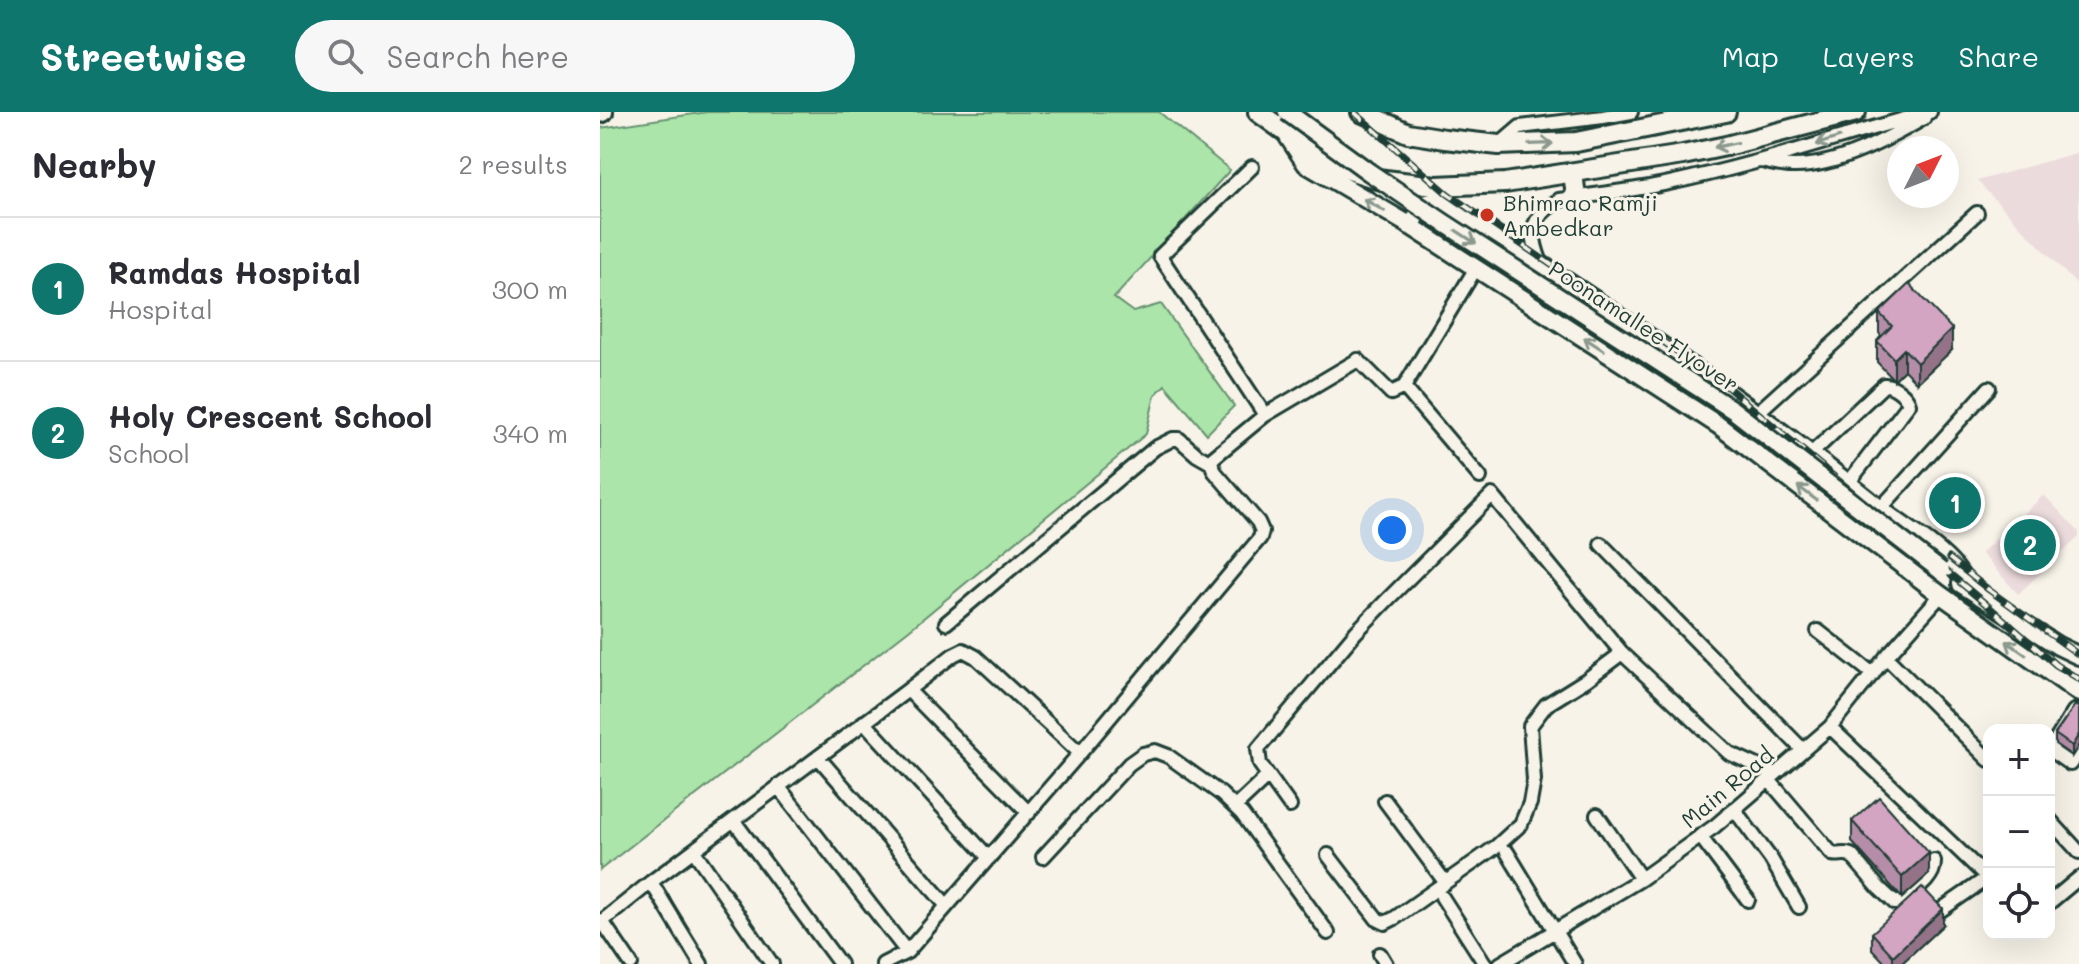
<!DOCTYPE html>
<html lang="en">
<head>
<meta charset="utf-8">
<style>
	body { margin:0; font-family:Mali,sans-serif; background:#f7f7f7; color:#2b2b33 }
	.controls { position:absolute; right:24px; bottom:24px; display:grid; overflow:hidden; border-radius:16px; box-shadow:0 8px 32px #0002 }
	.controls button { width:72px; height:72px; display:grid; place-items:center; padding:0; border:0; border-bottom:2px solid #e1e1e2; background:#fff; color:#2b2b33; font:40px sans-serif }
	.compass { position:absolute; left:1287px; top:24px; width:72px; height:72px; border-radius:50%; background:#fff; box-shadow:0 8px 32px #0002; rotate:48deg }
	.you { position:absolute; left:792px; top:418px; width:28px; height:28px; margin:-20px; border:6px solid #fff; border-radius:50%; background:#1a73e8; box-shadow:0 0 0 12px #1a73e833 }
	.badge { display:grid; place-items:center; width:52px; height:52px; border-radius:50%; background:#0f766e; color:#fff; font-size:26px; font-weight:700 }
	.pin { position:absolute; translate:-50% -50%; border:4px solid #fff; box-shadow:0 2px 8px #0006 }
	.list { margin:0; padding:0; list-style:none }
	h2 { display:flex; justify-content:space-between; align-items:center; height:104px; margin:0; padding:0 32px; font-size:34px }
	h2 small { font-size:26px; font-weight:400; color:#7c7c81 }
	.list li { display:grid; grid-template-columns:52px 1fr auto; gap:24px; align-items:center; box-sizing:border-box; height:144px; padding:0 32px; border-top:2px solid #e1e1e2 }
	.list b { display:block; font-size:30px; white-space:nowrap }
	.list p { margin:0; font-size:26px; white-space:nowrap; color:#7c7c81 }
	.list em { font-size:26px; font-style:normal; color:#7c7c81 }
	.icon { flex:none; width:44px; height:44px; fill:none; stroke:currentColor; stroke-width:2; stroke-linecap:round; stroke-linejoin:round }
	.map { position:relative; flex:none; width:1479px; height:852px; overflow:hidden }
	header { display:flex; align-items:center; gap:48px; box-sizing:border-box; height:112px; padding:0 40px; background:#0f766e; color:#fff }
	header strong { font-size:38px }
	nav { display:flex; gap:44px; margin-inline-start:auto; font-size:28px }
	.search { width:560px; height:72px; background:#f7f7f7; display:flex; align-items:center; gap:20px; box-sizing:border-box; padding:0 28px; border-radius:44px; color:#7c7c81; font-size:30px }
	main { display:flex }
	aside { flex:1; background:#fff }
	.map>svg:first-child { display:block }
</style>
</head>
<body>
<header>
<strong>Streetwise</strong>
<div class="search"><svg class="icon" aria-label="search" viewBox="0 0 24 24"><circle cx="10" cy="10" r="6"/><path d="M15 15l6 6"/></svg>Search here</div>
<nav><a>Map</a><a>Layers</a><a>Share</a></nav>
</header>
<main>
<aside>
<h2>Nearby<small>2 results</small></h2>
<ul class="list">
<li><span class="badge">1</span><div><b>Ramdas Hospital</b><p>Hospital</p></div><em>300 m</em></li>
<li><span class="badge">2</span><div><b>Holy Crescent School</b><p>School</p></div><em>340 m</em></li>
</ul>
</aside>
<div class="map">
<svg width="1479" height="852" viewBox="0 0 1479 852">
	<rect width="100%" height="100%" fill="#f7f3e8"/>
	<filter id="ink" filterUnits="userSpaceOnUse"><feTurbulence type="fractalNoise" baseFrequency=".0125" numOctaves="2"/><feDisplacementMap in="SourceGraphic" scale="16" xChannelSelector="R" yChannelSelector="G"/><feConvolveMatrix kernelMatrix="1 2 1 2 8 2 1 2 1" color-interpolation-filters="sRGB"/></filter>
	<g filter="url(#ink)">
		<path fill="#ecdbdd" d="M1479 40V175L1377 69Z
			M1444 383 1479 420V425L1418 482 1381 441Z"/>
		<path fill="#abe5aa" stroke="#65916f" stroke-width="2" d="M107 0H559L630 58 514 186 533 200 561 192 634 294 607 322 565 273 555 283 546 322 309 518 0 758V16Z"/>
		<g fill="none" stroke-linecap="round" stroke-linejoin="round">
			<defs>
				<path id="minor" d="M899 33 920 15 1003 5 1031 0
					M1161 49C1171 51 1182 54 1193 54 1237 55 1288 27 1324 6
					M652 55 560 144 665 303
					M941 151C929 120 929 107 959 88 996 82 1033 79 1069 71 1157 53 1243 23 1330 0
					M804 275 880 365
					M1157 301 1377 101
					M1212 341 1284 273C1292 272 1307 283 1309 292L1249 370
					M1280 397 1389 276
					M1001 432 1203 638
					M346 511 555 336 573 327H579L597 343 611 351
					M1218 519 1273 562
					M1286 545 1389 648
					M1479 602 1474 599 1450 638 1470 652 1479 639
					M264 610 389 746
					M1230 615 1389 767
					M218 645 347 794
					M1169 668 1232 742C1239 744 1243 740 1251 743L1279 776 1295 791 1300 790C1313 779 1335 768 1334 749
					M178 674 307 840
					M785 689 845 770
					M690 694 660 652 658 637 756 520 788 487 892 383 1022 541 1129 641 1175 662
					M635 695 668 664
					M1134 697 1171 747 1199 795
					M429 701 308 578 353 543 363 538 376 545 480 641
					M997 703 1041 767
					M1449 707 1479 740
					M134 709 240 852
					M1100 724 1148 788
					M94 739 172 852
					M907 740 975 852
					M728 743 777 807 785 811 795 806 897 734 921 712 930 691 934 668 930 614 946 593 986 568 1022 541
					M443 745 529 652 543 642 555 639 568 644 621 682 642 702 728 821
					M51 770 101 852
					M842 785 885 852
					M1449 791 1479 766
					M1338 800 1387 766
					M2 809 31 852
					M0 811 51 770 308 578
					M780 842 786 852
					M283 852 307 840 480 641 660 426 662 419 658 410 615 360 611 351 613 346 665 303 758 248 791 281 804 275 876 156
					M900 852 1041 767 1115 714 1230 615 1286 545 1341 483"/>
				<path id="major" d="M688 25 706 52 806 111 1118 313 1341 483 1479 581
					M810 114 827 91 836 89 849 93C997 187 1142 285 1278 395 1303 416 1334 431 1355 456 1360 462 1364 469 1369 476
					M1361 472 1458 534 1479 544"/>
				<path id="highway" d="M658 0 713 40 740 55 777 67 836 74 905 71 1083 43 1126 34 1256 0
					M761 0 808 21 845 27 899 33 976 30 1126 0
					M0 1 3 0
					M973 61 976 85"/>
			</defs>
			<use href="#minor" stroke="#1f3d34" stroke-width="18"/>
			<use href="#major" stroke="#1f3d34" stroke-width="22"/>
			<use href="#highway" stroke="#1f3d34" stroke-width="24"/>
			<use href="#minor" stroke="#f7f3e8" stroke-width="12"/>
			<use href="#major" stroke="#f7f3e8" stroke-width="16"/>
			<use href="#highway" stroke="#f7f3e8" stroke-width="18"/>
			<defs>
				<path id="rail" d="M754 0 848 82 1119 268 1387 493 1456 553 1479 567
					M1349 446 1389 478 1479 543"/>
			</defs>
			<use href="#rail" stroke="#1f3d34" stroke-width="7"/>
			<use href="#rail" stroke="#f7f3e8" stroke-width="4" stroke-dasharray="12" stroke-linecap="butt"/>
			<defs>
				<path id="major-bridge" d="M687 0 769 60 843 110 1133 298 1341 459"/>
			</defs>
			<use href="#major-bridge" stroke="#1f3d34" stroke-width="22" stroke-linecap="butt"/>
			<use href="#major-bridge" stroke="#f7f3e8" stroke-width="16"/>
		</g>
		<path fill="#b68da8" stroke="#1f3d34" stroke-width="2" d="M1279 201 1352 238 1317 271 1304 258 1294 268 1277 250V229L1281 224 1279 221Z
			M1341 380 1373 388 1355 405 1341 390Z
			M1479 596V633L1472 644 1455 632V622Z
			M1252 709 1329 762 1302 786 1252 730Z
			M1343 813 1301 852H1286L1272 837V821Z"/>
		<path fill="#947388" stroke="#1f3d34" stroke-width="2" d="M1352 217V238L1317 271V251Z
			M1304 237V258L1294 268V247Z
			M1373 378V388L1355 405V394Z
			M1479 622V633L1472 644V634Z
			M1329 741V762L1302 786V765Z
			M1343 797V813L1301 852H1293V844Z"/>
		<path fill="#d4a4c3" stroke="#1f3d34" stroke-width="2" d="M1309 172 1352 217 1317 251 1304 237 1294 247 1277 229 1292 214 1279 201Z
			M1360 363 1373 378 1355 394 1341 380Z
			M1475 593 1479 596V622L1472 634 1455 622Z
			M1279 685 1329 741 1302 765 1252 709Z
			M1322 775 1343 797 1293 844 1272 821Z"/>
		<defs><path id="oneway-shaft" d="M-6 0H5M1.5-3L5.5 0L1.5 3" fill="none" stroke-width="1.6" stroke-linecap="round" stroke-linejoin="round" transform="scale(2)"/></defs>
		<g stroke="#8b988e">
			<use href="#oneway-shaft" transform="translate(1228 29) rotate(162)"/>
			<use href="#oneway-shaft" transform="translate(941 32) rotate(-2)"/>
			<use href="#oneway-shaft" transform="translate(1126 33) rotate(168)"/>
			<use href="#oneway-shaft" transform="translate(774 93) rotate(-150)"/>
			<use href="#oneway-shaft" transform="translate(866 125) rotate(33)"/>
			<use href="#oneway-shaft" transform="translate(994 232) rotate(-147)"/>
			<use href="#oneway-shaft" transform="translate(1207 381) rotate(-143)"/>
			<use href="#oneway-shaft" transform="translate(1416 536) rotate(-145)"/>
		</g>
	</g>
	<circle fill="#c8321e" stroke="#f7f3e8" stroke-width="3" cx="887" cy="103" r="8"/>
	<g text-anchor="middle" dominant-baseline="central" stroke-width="6" stroke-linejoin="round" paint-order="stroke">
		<g font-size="22" fill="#1f3d34" stroke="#f7f3e8" text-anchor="start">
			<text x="903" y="90">Bhimrao Ramji<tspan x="903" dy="25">Ambedkar</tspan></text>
		</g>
		<g font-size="22" fill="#1f3d34" stroke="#f7f3e8">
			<text transform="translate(1044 214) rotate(33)">Poonamallee Flyover</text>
			<text transform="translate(1127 675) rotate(-40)">Main Road</text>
		</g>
	</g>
</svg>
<div class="controls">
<button>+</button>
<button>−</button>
<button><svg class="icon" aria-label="locate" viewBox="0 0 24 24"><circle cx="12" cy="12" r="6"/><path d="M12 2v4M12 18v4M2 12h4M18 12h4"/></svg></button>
</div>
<svg class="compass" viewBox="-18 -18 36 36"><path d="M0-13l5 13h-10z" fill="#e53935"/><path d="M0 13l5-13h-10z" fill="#7c7c81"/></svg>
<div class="you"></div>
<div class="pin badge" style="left:1355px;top:391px">1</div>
<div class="pin badge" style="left:1430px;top:433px">2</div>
</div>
</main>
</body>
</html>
